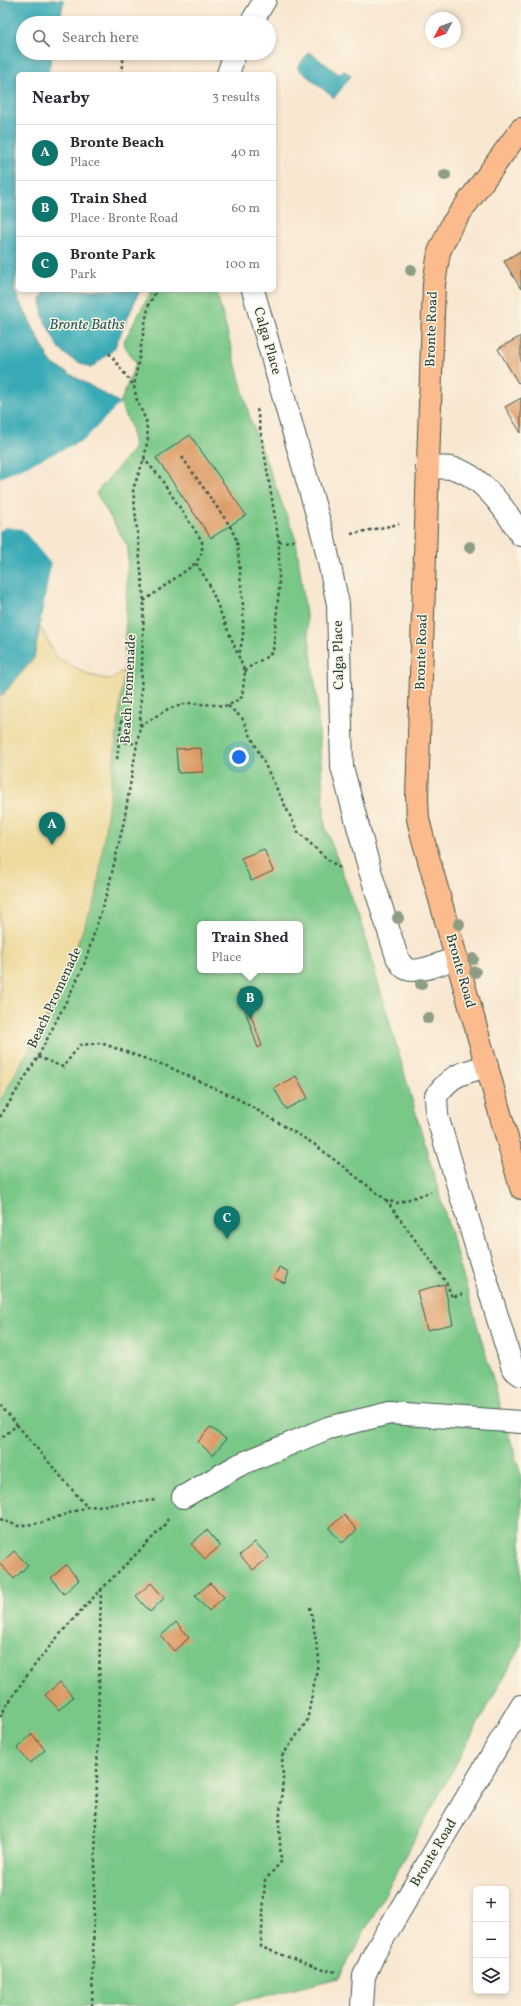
<!DOCTYPE html>
<html lang="en">
<head>
<meta charset="utf-8">
<style>
	body { margin:0; font-family:Vollkorn,serif; background:#f2f2f3; color:#2b2b33 }
	.controls { position:absolute; right:12px; bottom:12px; display:grid; overflow:hidden; border-radius:6px; box-shadow:0 2px 6px #0003 }
	.controls button { width:36px; height:36px; display:grid; place-items:center; padding:0; border:0; border-bottom:1px solid #e1e1e2; background:#fff; color:#2b2b33; font:20px sans-serif }
	.compass { position:absolute; left:425px; top:12px; width:36px; height:36px; border-radius:50%; background:#fff; box-shadow:0 2px 6px #0003; rotate:229deg }
	.you { position:absolute; left:239px; top:757px; width:14px; height:14px; margin:-10px; border:3px solid #fff; border-radius:50%; background:#1a73e8; box-shadow:0 0 0 6px #1a73e833 }
	.badge { display:grid; place-items:center; width:26px; height:26px; border-radius:50%; background:#0f766e; color:#fff; font-size:13px; font-weight:700 }
	.pin { position:absolute; translate:-50% -33px; filter:drop-shadow(0 1px 2px #0008) }
	.pin::after { content:''; position:absolute; top:21px; width:14px; height:12px; background:inherit; clip-path:polygon(0 0,100% 0,50% 100%) }
	.popup { position:absolute; left:197px; top:921px; width:106px; height:52px; box-sizing:border-box; display:grid; place-content:center; border-radius:6px; background:#fff; filter:drop-shadow(0 1px 3px #0005); font-size:13px; white-space:nowrap; color:#7c7c81 }
	.popup b { font-size:15px; color:#2b2b33 }
	.popup::after { content:''; position:absolute; left:50%; top:100%; margin-left:-8px; border:8px solid transparent; border-top-color:#fff }
	.list { margin:0; padding:0; list-style:none }
	h2 { display:flex; justify-content:space-between; align-items:center; height:52px; margin:0; padding:0 16px; font-size:17px }
	h2 small { font-size:13px; font-weight:400; color:#7c7c81 }
	.list li { display:grid; grid-template-columns:26px 1fr auto; gap:12px; align-items:center; box-sizing:border-box; height:56px; padding:0 16px; border-top:1px solid #e1e1e2 }
	.list b { display:block; font-size:15px; white-space:nowrap }
	.list p { margin:0; font-size:13px; white-space:nowrap; color:#7c7c81 }
	.list em { font-size:13px; font-style:normal; color:#7c7c81 }
	.icon { flex:none; width:22px; height:22px; fill:none; stroke:currentColor; stroke-width:2; stroke-linecap:round; stroke-linejoin:round }
	.map { position:relative; flex:none; width:521px; height:2006px; overflow:hidden }
	.search { position:absolute; background:#fff; box-shadow:0 2px 6px #0003; left:16px; top:16px; width:260px; height:44px; display:flex; align-items:center; gap:10px; box-sizing:border-box; padding:0 14px; border-radius:22px; color:#7c7c81; font-size:15px }
	.panel { position:absolute; background:#fff; box-shadow:0 2px 6px #0003; left:16px; top:72px; width:260px; height:220px; border-radius:6px }
	.map>svg:first-child { display:block }
</style>
</head>
<body>
<div class="map">
<svg width="521" height="2006" viewBox="0 0 521 2006">
	<rect width="100%" height="100%" fill="#fcf5e5"/>
	<filter id="ink" filterUnits="userSpaceOnUse"><feTurbulence type="fractalNoise" baseFrequency=".025" numOctaves="2"/><feDisplacementMap in="SourceGraphic" scale="8" xChannelSelector="R" yChannelSelector="G"/><feConvolveMatrix kernelMatrix="1 2 1 2 8 2 1 2 1" color-interpolation-filters="sRGB"/></filter>
	<filter id="wash" filterUnits="userSpaceOnUse"><feTurbulence type="fractalNoise" baseFrequency=".012" numOctaves="4" result="noise"/><feDisplacementMap in="SourceGraphic" scale="16" xChannelSelector="R" yChannelSelector="G"/><feGaussianBlur stdDeviation="0.9" result="paint"/><feColorMatrix in="noise" values="0 0 0 0 0 0 0 0 0 0 0 0 0 0 0 0 0 1.4 0 .05"/><feComposite in="paint" operator="in"/></filter>
	<g filter="url(#wash)">
		<rect width="100%" height="100%" fill="#f8e7d1"/>
		<path fill="#79c888" stroke="#4c825e" fill-rule="evenodd" d="M152 290H216L250 418 296 540 317 699 325 826 360 920 521 1476V1645L339 1978 224 2006H0V1101L52 1007 96 897 110 793 124 670 128 547 96 493 134 449 131 427 120 403 136 363 123 343ZM200 924H300V970H200Z"/>
		<path fill="#eeda9e" stroke="#868c69" d="M40 626 56 657 89 675 111 680 124 670 110 793 96 897 52 1007 0 1101V698L34 658Z"/>
		<path fill="#39aab6" stroke="#2c7475" d="M0 0H64L59 23H23V53H52L48 74H18V266L14 290 51 363 120 403 51 564 34 658 0 698Z
			M309 52 339 74 345 71 351 76 334 98 297 68Z
			M45 290H140L114 349 91 368 70 358 59 349 43 317 41 301Z"/>
		<path fill="#f8e7d1" d="M120 403 121 405 53 565 41 629 40 625 51 564 22 529 5 527 0 531V478L84 440Z"/>
		<g id="blocks">
			<path fill="#db9962" d="M521 251V289L504 261Z
				M521 336V381L518 383 498 349Z
				M521 398V433L505 407Z
				M190 435 246 515 211 538 156 458Z
				M201 748 203 772 178 773 176 749Z
				M264 849 273 871 251 881 241 858Z
				M242 990 262 1046 258 1048 239 992Z
				M296 1076 308 1098 286 1109 274 1088Z
				M279 1267 289 1272 285 1283 274 1278Z
				M444 1284 453 1324 427 1330 417 1291Z
				M210 1427 226 1439 213 1455 198 1442Z
				M344 1515 357 1530 342 1543 329 1528Z
				M207 1530 220 1546 205 1559 191 1544Z
				M255 1542 269 1557 253 1570 240 1555Z
				M14 1551 28 1565 14 1579 0 1564Z
				M66 1565 79 1580 64 1594 51 1578Z
				M151 1583 164 1598 150 1612 136 1596Z
				M210 1583 224 1597 209 1611 195 1596Z
				M176 1622 189 1638 174 1651 161 1636Z
				M60 1682 73 1697 59 1710 45 1695Z
				M32 1734 45 1750 30 1763 17 1748Z"/>
		</g>
	</g>
	<g filter="url(#ink)">
		<use href="#blocks" fill-opacity="0" stroke="#40564c" stroke-width="1"/>
		<g fill="none" stroke-linecap="round" stroke-linejoin="round">
			<defs>
				<path id="minor" d="M251 23 265 0
					M228 74 235 53
					M253 290 324 539 338 604 342 767 370 871 397 957C400 962 402 967 407 969 417 974 445 962 456 958
					M427 468C435 468 444 467 451 468 481 473 507 512 521 535
					M487 1066C461 1074 453 1073 436 1096L437 1116 513 1369 521 1375
					M183 1497 239 1465 328 1428 390 1413 521 1422
					M362 2006 364 1976 374 1954 521 1706"/>
				<path id="major" d="M521 129 452 224 439 252 434 284 417 797 418 819 423 839 521 1188"/>
			</defs>
			<use href="#minor" stroke="#40564c" stroke-width="24"/>
			<use href="#major" stroke="#40564c" stroke-width="24"/>
			<path stroke="#40564c" stroke-width="2.5" stroke-dasharray="3 3" stroke-linecap="butt" d="M121 74 122 65 125 53
				M109 353 134 386
				M182 457 230 526 237 541 243 606V636L239 656
				M351 534 399 524
				M279 542 296 541
				M144 601 196 563
				M245 672C252 662 265 661 273 651L279 590V542L257 409
				M228 706 242 718 298 832 327 859 340 868
				M140 726 168 709 188 703 228 706 242 697 245 672 209 584 196 563 202 552V541L159 476 144 459
				M119 741 137 744
				M117 759 122 716
				M38 1057 63 1067 80 1045 101 1043 169 1067 240 1100 314 1144 386 1200 397 1203 431 1192
				M0 1117 38 1057 83 968 108 890 124 821 140 726 144 601 133 489 144 459 148 438 146 420 137 401 134 386 146 318 149 304 157 290
				M386 1200 446 1282 452 1297 462 1294
				M0 1405 17 1425 0 1439
				M17 1425 87 1507
				M0 1519 18 1526 40 1523 87 1507 157 1500
				M310 1607 319 1658 307 1721 282 1756 283 1779 279 1824 281 1862 265 1880 261 1947 323 1970 338 1972
				M0 1717C42 1644 105 1586 163 1527L168 1519
				M92 2006 101 1590"/>
			<use href="#minor" stroke="#fff" stroke-width="22"/>
			<use href="#major" stroke="#fbbb8c" stroke-width="22"/>
		</g>
		<g fill="#8d9d86">
			<circle cx="445" cy="175" r="6"/>
			<circle cx="411" cy="270" r="6"/>
			<circle cx="470" cy="547" r="6"/>
			<circle cx="398" cy="918" r="6"/>
			<circle cx="459" cy="924" r="6"/>
			<circle cx="473" cy="959" r="6"/>
			<circle cx="475" cy="972" r="6"/>
			<circle cx="421" cy="984" r="6"/>
			<circle cx="428" cy="1018" r="6"/>
		</g>
	</g>
	<g text-anchor="middle" dominant-baseline="central" stroke-width="3" stroke-linejoin="round" paint-order="stroke">
		<g font-size="14" fill="#1f3d34" stroke="#fcf5e5">
			<text transform="translate(432 329) rotate(-88)">Bronte Road</text>
			<text transform="translate(267 341) rotate(74)">Calga Place</text>
			<text transform="translate(422 652) rotate(-88)">Bronte Road</text>
			<text transform="translate(339 655) rotate(-91)">Calga Place</text>
			<text transform="translate(129 689) rotate(-87)">Beach Promenade</text>
			<text transform="translate(460 971) rotate(74)">Bronte Road</text>
			<text transform="translate(55 998) rotate(-65)">Beach Promenade</text>
			<text transform="translate(434 1853) rotate(-59)">Bronte Road</text>
		</g>
		<g font-size="15" font-style="italic" fill="#275e5b" stroke="#fcf5e5">
			<text x="87" y="325">Bronte Baths</text>
		</g>
	</g>
</svg>
<div class="controls">
<button>+</button>
<button>−</button>
<button><svg class="icon" aria-label="layers" viewBox="0 0 24 24"><path d="M12 4l9 5-9 5-9-5zM3 14l9 5 9-5"/></svg></button>
</div>
<svg class="compass" viewBox="-18 -18 36 36"><path d="M0-13l5 13h-10z" fill="#e53935"/><path d="M0 13l5-13h-10z" fill="#7c7c81"/></svg>
<div class="you"></div>
<div class="pin badge" style="left:52px;top:845px">A</div>
<div class="pin badge" style="left:250px;top:1019px">B</div>
<div class="popup"><b>Train Shed</b>Place</div>
<div class="pin badge" style="left:227px;top:1239px">C</div>
<div class="search"><svg class="icon" aria-label="search" viewBox="0 0 24 24"><circle cx="10" cy="10" r="6"/><path d="M15 15l6 6"/></svg>Search here</div>
<section class="panel">
<h2>Nearby<small>3 results</small></h2>
<ul class="list">
<li><span class="badge">A</span><div><b>Bronte Beach</b><p>Place</p></div><em>40 m</em></li>
<li><span class="badge">B</span><div><b>Train Shed</b><p>Place · Bronte Road</p></div><em>60 m</em></li>
<li><span class="badge">C</span><div><b>Bronte Park</b><p>Park</p></div><em>100 m</em></li>
</ul>
</section>
</div>
</body>
</html>
